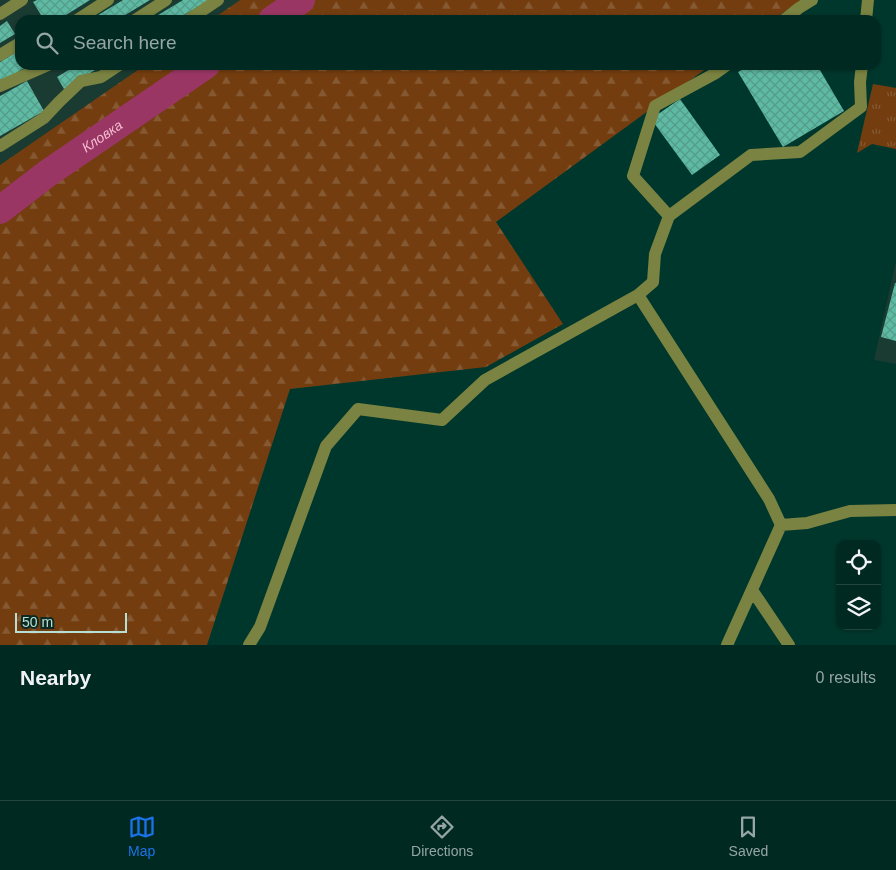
<!DOCTYPE html>
<html lang="en">
<head>
<meta charset="utf-8">
<style>
	body { margin:0; font-family:Arial,sans-serif; background:#0e352e; color:#f1f3f6 }
	.controls { position:absolute; right:15px; bottom:15px; display:grid; overflow:hidden; border-radius:10px; box-shadow:0 1px 4px #0004 }
	.controls button { width:45px; height:45px; display:grid; place-items:center; padding:0; border:0; border-bottom:1px solid #22453f; background:#002921; color:#f1f3f6; font:25px sans-serif }
	.scale { position:absolute; left:15px; bottom:12px; width:112px; box-sizing:border-box; padding-left:5px; border:2px solid #b5e0d3; border-top:0; font-size:14px; line-height:18px; white-space:nowrap; color:#b5e0d3; -webkit-text-stroke:4px #0c2a23; paint-order:stroke }
	.list { margin:0; padding:0; list-style:none }
	h2 { display:flex; justify-content:space-between; align-items:center; height:65px; margin:0; padding:0 20px; font-size:21px }
	h2 small { font-size:16px; font-weight:400; color:#95a6a5 }
	.icon { flex:none; width:28px; height:28px; fill:none; stroke:currentColor; stroke-width:2; stroke-linecap:round; stroke-linejoin:round }
	.map { position:relative; flex:none; width:896px; height:645px; overflow:hidden }
	.search { position:absolute; background:#002921; box-shadow:0 1px 4px #0004; left:15px; right:15px; top:15px; height:55px; display:flex; align-items:center; gap:12px; box-sizing:border-box; padding:0 18px; border-radius:15px; color:#95a6a5; font-size:19px }
	.sheet { height:155px; background:#002921 }
	nav { display:flex; justify-content:space-around; align-items:center; box-sizing:border-box; height:70px; border-top:1px solid #22453f; background:#002921; font-size:14px; color:#95a6a5 }
	nav a { display:grid; justify-items:center; gap:2px }
	nav .on { color:#1a73e8 }
	.map>svg:first-child { display:block }
</style>
</head>
<body>
<div class="map">
<svg width="896" height="645" viewBox="0 0 896 645">
	<defs>
		<pattern id="grass-tufts" width="24" height="20" patternUnits="userSpaceOnUse" patternTransform="scale(1.25)"><rect width="24" height="20" fill="#733d10"/><path d="M3 7l-1-3M5 7V3M7 7l1-3M15 17l-1-3M17 17v-4M19 17l1-3" fill="none" stroke="#855932"/></pattern>
		<pattern id="forest-firs" width="22" height="20" patternUnits="userSpaceOnUse" patternTransform="scale(1.25)"><rect width="22" height="20" fill="#733d10"/><path d="M5 1l3.5 6h-7zM16 11l3.5 6h-7z" fill="#855932"/></pattern>
		<pattern id="building-cross-hatch" width="8" height="8" patternUnits="userSpaceOnUse" patternTransform="scale(1.25)"><rect width="8" height="8" fill="#5ebaa3"/><path d="M0 0l8 8M0 8l8-8" fill="none" stroke="#549c8a"/></pattern>
	</defs>
	<rect width="100%" height="100%" fill="#00372c"/>
	<path fill="#1a3b32" d="M0 0H240L211 20H20V65H145L0 165Z
		M896 261V364L874 360Z"/>
	<path fill="url(#grass-tufts)" d="M873 84 896 88V149L872 144 857 153Z"/>
	<path fill="url(#forest-firs)" d="M240 0H801L773 20H211Z
		M145 65H711L496 222 563 324 486 367 290 389 207 645H0V165Z"/>
	<g fill="none" stroke-linecap="round" stroke-linejoin="round">
		<g stroke="#9a3664" stroke-width="28">
			<path d="M272 20 301 0"/>
			<path id="s1" d="M0 210 48 173 206 65"/>
		</g>
	</g>
	<path fill="url(#building-cross-hatch)" d="M37 0H90L58 20H44L33 2Z
		M123 0H150L117 20H90Z
		M183 0H209L176 20H150Z
		M7 21 15 34 0 43V26Z
		M20 50V65H29L0 83V62Z
		M77 65H103L64 89 57 77Z
		M750 65H817L844 111 783 147 738 72Z
		M27 81 44 111 0 136V96Z
		M680 99 720 155 692 175 651 119Z
		M895 283H896V341L881 337Z"/>
	<g fill="none" stroke-linecap="round" stroke-linejoin="round">
		<path stroke="#7a8341" stroke-width="12" d="M0 14 22 0
			M77 20 108 0
			M135 20 166 0
			M188 20 218 0
			M784 20 799 8 812 0
			M866 20 868 0
			M0 55 20 43
			M0 86 48 65
			M0 146 44 118 59 102 81 81 101 77 119 65
			M669 216 751 155 800 152 861 107 860 82 862 65
			M638 295 653 282 655 254 669 216 633 176 655 106 716 73 727 65
			M781 525 807 523 850 511 896 510
			M752 590 789 645
			M249 645 260 627 326 446 358 409 442 420 485 380 638 295 769 499 781 525 727 645"/>
	</g>
	<g text-anchor="middle" dominant-baseline="central" stroke-width="5" stroke-linejoin="round" paint-order="stroke">
		<g font-size="14" font-style="italic" fill="#f4bdd1" stroke="#0c2a23">
			<text stroke="none"><textPath href="#s1" startOffset="126">Кловка</textPath></text>
		</g>
	</g>
</svg>
<div class="controls">
<button><svg class="icon" aria-label="locate" viewBox="0 0 24 24"><circle cx="12" cy="12" r="6"/><path d="M12 2v4M12 18v4M2 12h4M18 12h4"/></svg></button>
<button><svg class="icon" aria-label="layers" viewBox="0 0 24 24"><path d="M12 4l9 5-9 5-9-5zM3 14l9 5 9-5"/></svg></button>
</div>
<div class="scale">50 m</div>
<div class="search"><svg class="icon" aria-label="search" viewBox="0 0 24 24"><circle cx="10" cy="10" r="6"/><path d="M15 15l6 6"/></svg>Search here</div>
</div>
<section class="sheet">
<h2>Nearby<small>0 results</small></h2>
<ul class="list">
</ul>
</section>
<nav>
<a class="on"><svg class="icon" aria-label="map" viewBox="0 0 24 24"><path d="M3 6l6-2 6 2 6-2v14l-6 2-6-2-6 2zM9 4v14M15 6v14"/></svg>Map</a>
<a><svg class="icon" aria-label="directions" viewBox="0 0 24 24"><path d="M12 3l9 9-9 9-9-9zM9 14v-3h6M13 9l2 2-2 2"/></svg>Directions</a>
<a><svg class="icon" aria-label="saved" viewBox="0 0 24 24"><path d="M7 4h10v16l-5-4-5 4z"/></svg>Saved</a>
</nav>
</body>
</html>
